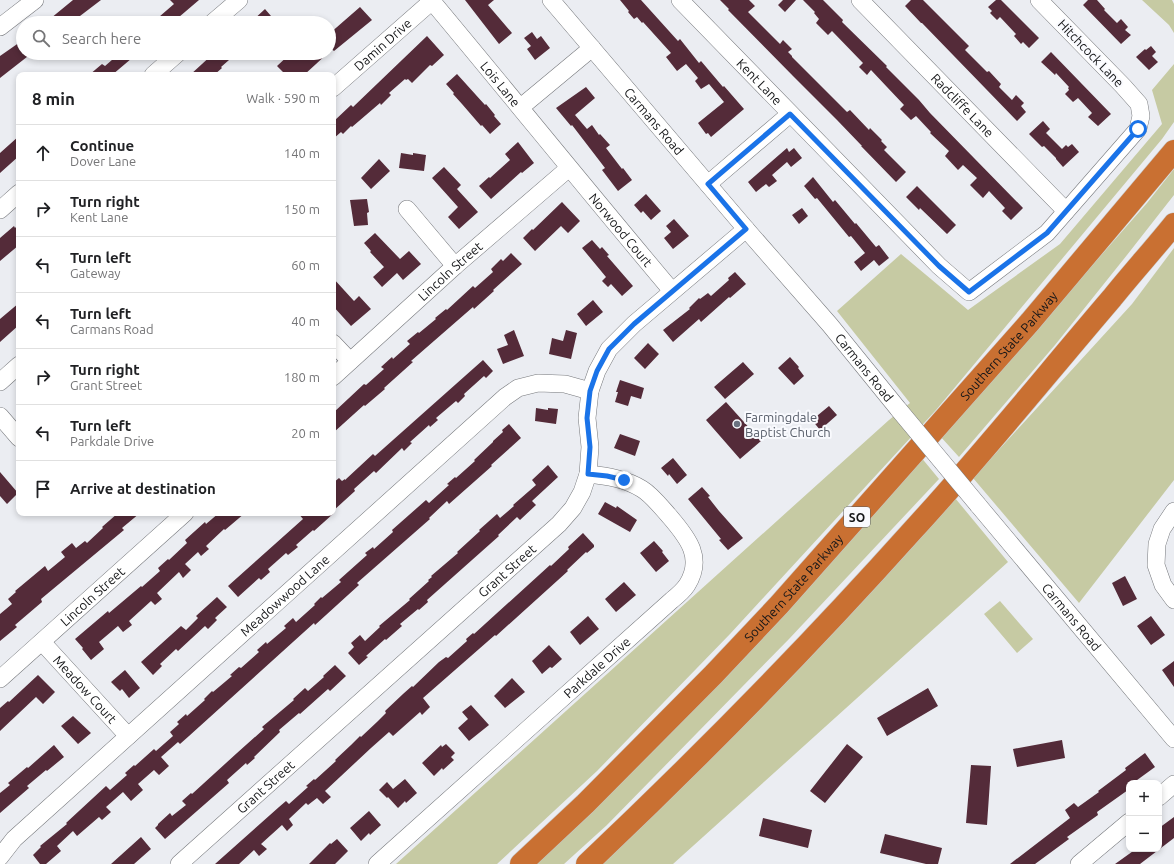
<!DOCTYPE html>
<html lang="en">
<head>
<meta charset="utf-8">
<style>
	body { margin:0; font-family:Ubuntu,sans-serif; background:#f2f2f2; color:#202124 }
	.controls { position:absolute; right:12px; bottom:12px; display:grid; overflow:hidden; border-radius:8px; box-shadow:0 2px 6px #0003 }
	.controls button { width:36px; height:36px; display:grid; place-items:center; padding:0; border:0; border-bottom:1px solid #e0e0e0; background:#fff; color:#202124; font:20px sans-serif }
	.stop { position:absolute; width:12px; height:12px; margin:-9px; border:3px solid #1a73e8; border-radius:50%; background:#fff }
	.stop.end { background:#1a73e8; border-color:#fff; box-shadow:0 1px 4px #0008 }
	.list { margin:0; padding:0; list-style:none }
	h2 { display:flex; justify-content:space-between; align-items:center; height:52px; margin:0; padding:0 16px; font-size:17px }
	h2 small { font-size:13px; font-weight:400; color:#757577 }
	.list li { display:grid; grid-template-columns:26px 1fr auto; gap:12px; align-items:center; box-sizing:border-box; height:56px; padding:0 16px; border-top:1px solid #e0e0e0 }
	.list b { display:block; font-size:15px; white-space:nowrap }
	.list p { margin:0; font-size:13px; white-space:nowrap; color:#757577 }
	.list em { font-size:13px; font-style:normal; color:#757577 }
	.icon { flex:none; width:22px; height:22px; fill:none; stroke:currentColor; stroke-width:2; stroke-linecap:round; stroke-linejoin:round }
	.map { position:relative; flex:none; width:1174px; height:864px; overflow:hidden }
	.search { position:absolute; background:#fff; box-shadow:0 2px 6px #0003; left:16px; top:16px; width:320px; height:44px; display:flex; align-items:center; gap:10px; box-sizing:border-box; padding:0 14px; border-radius:22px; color:#757577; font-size:15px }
	.panel { position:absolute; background:#fff; box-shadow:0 2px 6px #0003; left:16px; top:72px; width:320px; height:444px; border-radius:8px }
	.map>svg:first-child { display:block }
</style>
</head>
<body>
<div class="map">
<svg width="1174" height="864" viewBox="0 0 1174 864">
	<rect width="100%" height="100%" fill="#ebedf2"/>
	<path fill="#c6caa3" d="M1142 0H1172L1174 4V33L1169 25Z
		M1174 64V122L1162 139 936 410 730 634 597 771 497 864H396L889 420 910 403 837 311 901 254 968 310 1060 244 1162 124 1152 90Z
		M1174 169V195L1127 255 1055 345 959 457 940 436 988 384 1147 203Z
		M1174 248V480L1079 603 973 478 1132 304Z
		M920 456 939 479 789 639 607 825 564 864H528Z
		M955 498 1008 562 673 864H602Z
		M1000 601 1033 639 1017 653 984 614Z"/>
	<path fill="#542b39" d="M73 0H101L80 16 85 23H45Z
		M170 0H199L172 23H152L174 4Z
		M465 0H494L488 5 512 33 499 44Z
		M620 0H641L678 41 680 39 699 63 701 61 723 87 724 86 744 109 711 137 708 133 706 134 698 123 724 102 709 84 701 89 695 81 698 78 686 64 677 71 666 57 671 53 643 22 642 23 637 17 634 19 628 12 629 11Z
		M720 0H749L755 6 748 12 780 44 783 40 792 49 788 52 792 56V57L847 112 850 110 869 130 870 128 882 140 881 141 887 147 884 150 906 172 896 182 861 146H862L837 120 793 76 728 10 729 9Z
		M783 0H796L785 12 778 5Z
		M803 0H823L843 20 842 22 887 66 886 67 919 100 930 113 1023 208 1011 220 1002 211 1005 208 989 191 983 198 970 185 977 178 963 165 958 170 945 156 949 151 930 133 931 132 916 116 911 120 900 109 904 105 887 87 871 70 867 75 859 67 863 63 832 31 828 35 816 23 819 19 814 13 815 12Z
		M911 0H923L969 46 965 50 987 72 989 71 1001 84 999 87 1012 100 1016 95 1024 103 1021 106 1026 112 1017 121 922 23H921L905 6Z
		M996 0H1001L1039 38 1029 48 1023 42 1021 44 1014 36 1016 34 1015 33 1000 17 997 20 990 13 992 11 988 7Z
		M1088 0H1097L1105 9 1104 10 1117 23 1121 19 1128 27 1125 30 1131 35 1121 44 1083 5Z
		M360 7 372 20 334 51 329 47V34Z
		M265 9 277 23H250Z
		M532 32 537 39 541 36 550 48 535 60 527 49 531 46 524 38Z
		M427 36 444 55 432 66 430 65 412 83 408 79 406 80 405 79 389 93 391 95 381 105 380 103 352 127 351 126 343 134 341 132 333 139V122L351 105 353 107Z
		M23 40V53H32L0 78V56Z
		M1151 46 1156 52 1152 56 1158 62 1149 70 1136 57 1145 49 1146 50Z
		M1051 52 1111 114 1098 126 1088 117 1092 113 1078 98 1073 102 1065 94 1069 90 1068 88 1069 87 1056 73 1055 75 1041 62Z
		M120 53H138L112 75H89L102 64 105 66Z
		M214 53H237L221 67 222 68 214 75H190Z
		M291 53H328L304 75H286L277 66Z
		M457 74 485 105 486 104 495 115 494 116 501 124 490 134 482 125 481 126 462 104 453 94 454 93 446 84Z
		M586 87 595 98 575 115 587 129 592 125 599 135 600 134 610 145 606 148 622 169 623 168 632 180 618 191 602 170 605 168 572 125 571 126 556 108Z
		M1043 121 1050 129 1046 133 1062 149 1066 145 1068 147 1072 144 1079 152 1063 167 1056 159V158L1044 146 1042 147 1029 134Z
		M19 136V156L0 173V153Z
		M518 142 534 163 522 173 521 172 491 199 479 186 489 177 490 178 510 160 505 154Z
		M787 148 789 152 794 148 802 158 791 167 787 162 772 175 777 181 769 187 766 184 756 192 748 182Z
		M401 153 413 155V153L426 155 424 171 399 168Z
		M379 159 390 171 371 189 361 178Z
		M444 167 461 185 457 189 478 212 459 229 448 217 458 207 432 178Z
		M813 177 833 202 835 200 855 224 856 223 876 247 879 245 889 258 879 266 874 260 861 271 854 262 865 253 851 236 849 237 817 198 815 199 804 186Z
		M917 186 956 225 947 234 920 208 919 210 906 197Z
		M646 194 661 211 651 220 643 211 641 213 634 205Z
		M367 199 369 212 367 213 368 225 354 226 350 200Z
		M562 202 580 221 568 233 561 226 535 251 523 238 532 229 533 230Z
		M802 208 808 216 799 224 792 215Z
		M674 219 689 236 673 249 664 238 671 232 666 226Z
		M19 224V245L0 261V238L14 226 15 228Z
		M375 233 400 259 409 251 421 264 403 280 397 273 382 287 373 277 384 267 370 252 371 251 364 243Z
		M592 240 600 249 602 247 609 255 607 256 633 286 622 296 611 284 608 287 602 281 606 277 582 248Z
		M511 253 522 264 493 290 494 291 474 309 473 307 411 361 413 362 384 388 385 389 365 406 364 405 333 433V413L364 384 366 385 384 369 381 367 392 357 393 359 410 344 407 341 418 332 419 333 436 319 435 318 446 309 447 310 473 286 475 288 493 272 491 269 501 259 503 261Z
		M735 272 746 284 730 298 729 297 701 322 699 319 673 342 663 330 690 309 689 308 699 298 700 299 708 293 711 296 729 280 728 278Z
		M333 278 354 301 359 296 371 309 351 326 333 306Z
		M593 300 603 312 586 326 577 314Z
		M19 303V325L0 342V319Z
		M514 330 524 356 503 364 497 349 508 345 504 335Z
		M566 330 577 333 571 359 549 354 552 338 563 341Z
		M648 343 659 354 645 369 634 358Z
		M790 357 799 367 798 368 804 376 794 385 778 368Z
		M483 360 493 371 486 378 484 376 464 394 465 396 458 403 456 401 436 418 438 420 430 427 429 425 410 442 412 443 404 451 402 448 376 473 374 471 354 489 355 491 333 511V483L339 478 342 481 345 479V480L373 454 375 456Z
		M743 362 754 374 725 399 714 387Z
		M620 380 644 388 641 399 631 396 628 406 615 402 618 392H616Z
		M726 402 761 441 740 459 706 420Z
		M829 406 837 415 820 430 812 420Z
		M536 408 548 410V408L558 409 556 424 535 421Z
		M509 424 521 438 491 465 492 466 449 504 447 501 429 518 430 519 357 583 359 585 315 625 314 623 189 736 180 744 178 742 161 757 169 766 159 775 154 770 138 784 143 790 131 801 123 792 106 807 111 812 102 820 99 817 77 836 73 831 57 846 61 851 46 864H40L33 855 41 847 40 846 67 824 66 823 106 786 110 790 127 775 125 773 134 765 135 766 154 749 156 751 173 736 170 732 179 724 177 722 186 714 187 716 205 700 204 699 212 691 213 692 232 676 230 675 239 667 241 668 259 652 257 650 266 642 267 644 286 628 284 626 293 618 296 622 315 605 314 604 321 597 322 598 341 582 339 580 367 555 365 553 373 547 374 549 393 532 392 530 426 500 429 503 449 485 447 484 455 477 456 478 475 461 474 460 493 442V441L503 432 502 430Z
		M620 434 640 441 635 456 614 448Z
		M673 458 687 475 677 484 669 474 668 476 661 468Z
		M548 465 558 477 532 501 536 505 520 520 517 517 498 535 499 536 427 600 428 602 419 610 418 609 400 624 402 626 386 640 385 639 366 656 368 657 359 665 348 653 354 647 351 643 360 635 365 641 380 627 379 626 410 600 409 599 429 581 428 580 432 577 431 576 458 553 457 552 480 531 479 530 497 514 500 518 514 506 513 505 536 485 532 480Z
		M0 472 18 493 7 504 0 496Z
		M702 487 710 496 708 497 719 511 743 538 728 550 719 540 721 539 688 499Z
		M605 502 616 508 617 506 637 520 630 532 598 514Z
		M118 513H140L122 528 124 530 41 599 42 602 15 625 17 627 0 641V614L12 604 8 599 16 592 15 591 45 566 48 571 65 557 61 552 72 543 76 548 85 541 87 543 103 528 102 527Z
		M219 513H245L225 530 224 529 206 546 209 549 201 556 198 552 185 564 191 570 183 578 179 572 157 593 162 599 155 605 151 601 129 621 132 625 123 632 118 626 99 642 104 649 91 660 82 649 83 648 75 639 108 611 109 613 141 586 142 587 160 571 158 568 168 559 169 560 187 543 185 540 205 522 206 524Z
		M298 513H334L314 531 313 530 296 545 298 547 288 555 286 553 268 569 270 572 261 580 259 578 238 597 228 586 303 519Z
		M583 533 594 545V547L587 553 586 552 567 570 568 571 496 636 495 635 423 698 430 707 422 715 420 712 393 736 389 732 371 748 325 791 331 797 323 804 317 798 308 805 306 803 289 819 293 825 287 831 282 825 261 844 267 849 259 856 254 850 239 864H215L279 807 286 801 289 804 308 787 306 786 314 779 315 780 336 761 335 760 351 745 360 736 361 737 378 721 386 713 385 711 403 694 412 686 413 687 439 662 446 657 448 658 467 641 466 639 473 633 474 634 550 565 551 566 569 549 568 547Z
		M654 541 663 551 662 552 669 561 656 572 640 553Z
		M1125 576 1137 599 1123 606 1112 583Z
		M624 582 636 595 616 612 605 599Z
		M217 597 227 607 215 618 217 620 208 629 205 626 178 651 176 649 160 664 162 666 153 675 141 662 181 626 186 630 198 618 196 616Z
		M588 616 599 629 580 645 570 632Z
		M1151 616 1165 635 1151 645 1137 626Z
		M549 645 562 659 552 668 550 667 542 674 532 661Z
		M1174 661V687L1162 670Z
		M335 665 346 676 330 691 328 689 300 714 299 713 279 730 280 732 254 757 255 758 247 765 246 763 227 780 229 783 165 839 155 828 158 825V824L170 813 172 816 186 805 182 801 191 793 192 794 237 753 264 729 262 727 294 700 293 699 305 688 308 691 324 677 323 676Z
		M125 670 140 688 129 698 122 689 120 691 111 682Z
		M38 675 55 692 43 704 36 697 0 731V708L8 701 9 702Z
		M512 678 525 692 505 708 494 696Z
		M928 688 938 706 887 736 877 718Z
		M471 705 489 725 469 741 458 728 468 719 462 712Z
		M73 716 91 733 78 744 61 726Z
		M1062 740 1065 758 1017 767 1013 749Z
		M446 744 455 753 451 757 454 760 443 770 442 768 434 776 422 763 441 745 442 747Z
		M847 744 863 757 825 803 810 791Z
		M54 745 64 757 47 771 46 770 27 786 29 788 0 813V793L10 785 8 783 27 767 28 768Z
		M1145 753 1155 767 1133 783H1129V786L1126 788 1128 790 1097 812 1098 815 1067 837 1069 839 1035 864H1010L1070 818 1065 810 1074 803 1078 807 1099 792 1098 791 1126 770 1125 768Z
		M971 765 991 766 987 825 966 823Z
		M405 779 417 793 406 803 405 801 398 808 388 797 387 798 379 790 387 782 393 789Z
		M369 811 381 825 370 835 369 833 361 841 350 828Z
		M1174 817V838L1140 864H1115L1136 849H1159V828Z
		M763 818 812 830 808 848 759 836Z
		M885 834 942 848 938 864H926L880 853Z
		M141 837 151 849 134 864H111Z
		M337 839 348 851 335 864H309L330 843 331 844Z"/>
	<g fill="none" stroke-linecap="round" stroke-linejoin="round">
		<defs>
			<g id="minor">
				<path id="s1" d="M431 0C512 97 591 195 672 291"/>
				<path id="s2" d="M551 0 746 229 830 325 899 410"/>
				<path id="s3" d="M680 0 939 266 969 292 1047 233 1138 129 1141 116 1139 104 1123 86 1039 0"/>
				<path id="s4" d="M860 0 1066 211"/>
				<path d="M212 23 239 0"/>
				<path d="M0 27 35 0"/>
				<path d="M153 75 178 53"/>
				<path id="s5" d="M333 88 432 1"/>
				<path d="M521 107 592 48"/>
				<path d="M708 184 790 114"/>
				<path d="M407 209 455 266"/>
				<path d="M0 210 19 193"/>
				<path d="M333 343 350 361"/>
				<path id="s6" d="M333 377 455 266 569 168"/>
				<path d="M0 382 19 365"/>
				<path d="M0 416 19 438"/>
				<path id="s7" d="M978 505 1174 739"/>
				<path d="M1174 511 1162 529 1157 544 1156 565 1163 585 1174 600"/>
				<path id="s8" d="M42 642 128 736"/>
				<path id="s9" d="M0 679 185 513"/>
				<path d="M1159 797 1174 784"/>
				<path id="s10" d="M0 857 14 839 505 397 518 388 538 383 565 384 590 391"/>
				<path id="s11" d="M179 864 559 524 573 508 582 492 588 474 590 447 587 418 590 391 597 371 609 349 634 324 746 229"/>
				<path id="s12" d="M377 864 672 600C677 596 683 591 687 585 704 558 688 538 670 517 661 507 652 495 642 489 626 479 607 476 588 474"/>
				<path d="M1079 864 1129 822"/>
			</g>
			<g id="highway">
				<path id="s13" d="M521 864 585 804 714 674 779 605 1030 322 1174 151"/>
				<path d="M587 864C700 757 809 646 913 530 982 455 1046 375 1112 298 1132 273 1154 249 1174 224"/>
			</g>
		</defs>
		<use href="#minor" stroke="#77797d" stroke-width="18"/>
		<use href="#highway" stroke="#c7c7c8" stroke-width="23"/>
		<use href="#minor" stroke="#fff" stroke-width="17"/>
		<use href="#highway" stroke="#c97032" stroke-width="22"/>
		<defs>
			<path id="minor-bridge" d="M899 410 978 505"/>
		</defs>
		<use href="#minor-bridge" stroke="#77797d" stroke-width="18" stroke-linecap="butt"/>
		<use href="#minor-bridge" stroke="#fff" stroke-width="17"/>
	</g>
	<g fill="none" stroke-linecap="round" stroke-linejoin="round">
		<path stroke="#1a73e8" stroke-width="5" d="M624 480 607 476 588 474 590 447 587 418 590 391 597 371 609 349 634 324 746 229 708 184 790 114 939 266 969 292 1047 233 1138 129"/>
	</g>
	<circle fill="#6b7280" stroke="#f9fafe" stroke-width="1.5" cx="737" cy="424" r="4"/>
	<g text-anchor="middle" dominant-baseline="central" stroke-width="4" stroke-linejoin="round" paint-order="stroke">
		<rect fill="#f9fafe" stroke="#595a5d" stroke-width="1" x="844" y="507" width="26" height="20" rx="3"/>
		<g font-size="12" font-weight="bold" fill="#151618">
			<text x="857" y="517">SO</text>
		</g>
		<g font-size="13" fill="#151618" stroke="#f9fafe">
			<text stroke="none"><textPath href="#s5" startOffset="66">Damin Drive</textPath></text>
			<text transform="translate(1091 53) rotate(46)">Hitchcock Lane</text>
			<text stroke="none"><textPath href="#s3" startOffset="114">Kent Lane</textPath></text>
			<text stroke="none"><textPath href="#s1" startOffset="109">Lois Lane</textPath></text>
			<text stroke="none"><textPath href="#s4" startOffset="147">Radcliffe Lane</textPath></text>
			<text stroke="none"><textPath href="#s2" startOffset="159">Carmans Road</textPath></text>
			<text stroke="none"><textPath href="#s1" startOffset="298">Norwood Court</textPath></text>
			<text stroke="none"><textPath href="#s6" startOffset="158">Lincoln Street</textPath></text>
			<text stroke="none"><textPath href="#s13" startOffset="712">Southern State Parkway</textPath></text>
			<text stroke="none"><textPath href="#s2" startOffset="483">Carmans Road</textPath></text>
			<text stroke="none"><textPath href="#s11" startOffset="440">Grant Street</textPath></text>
			<text stroke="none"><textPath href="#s13" startOffset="388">Southern State Parkway</textPath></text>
			<text stroke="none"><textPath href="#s9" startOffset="124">Lincoln Street</textPath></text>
			<text stroke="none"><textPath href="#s10" startOffset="387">Meadowwood Lane</textPath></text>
			<text stroke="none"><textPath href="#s7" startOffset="146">Carmans Road</textPath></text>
			<text stroke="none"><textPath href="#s12" startOffset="295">Parkdale Drive</textPath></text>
			<text stroke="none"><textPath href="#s8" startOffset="64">Meadow Court</textPath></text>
			<text stroke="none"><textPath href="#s11" startOffset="116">Grant Street</textPath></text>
		</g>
		<g font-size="13" fill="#5b616d" stroke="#f9fafe" text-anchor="start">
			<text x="745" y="417">Farmingdale<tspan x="745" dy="15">Baptist Church</tspan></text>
		</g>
	</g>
</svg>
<div class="controls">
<button>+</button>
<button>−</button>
</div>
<div class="stop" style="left:1138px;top:129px"></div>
<div class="stop end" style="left:624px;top:480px"></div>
<div class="search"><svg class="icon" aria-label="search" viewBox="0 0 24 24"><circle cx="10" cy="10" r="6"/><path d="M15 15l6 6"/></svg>Search here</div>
<section class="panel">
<h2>8 min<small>Walk · 590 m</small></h2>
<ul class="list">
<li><svg class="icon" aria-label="ahead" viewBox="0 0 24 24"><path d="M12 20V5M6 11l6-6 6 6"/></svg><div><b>Continue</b><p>Dover Lane</p></div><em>140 m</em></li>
<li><svg class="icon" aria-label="right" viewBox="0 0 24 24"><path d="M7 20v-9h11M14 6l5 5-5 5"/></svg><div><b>Turn right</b><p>Kent Lane</p></div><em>150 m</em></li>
<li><svg class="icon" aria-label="left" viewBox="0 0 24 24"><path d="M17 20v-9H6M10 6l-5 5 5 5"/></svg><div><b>Turn left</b><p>Gateway</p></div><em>60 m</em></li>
<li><svg class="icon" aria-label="left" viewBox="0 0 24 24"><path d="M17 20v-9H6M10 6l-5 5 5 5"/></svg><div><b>Turn left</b><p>Carmans Road</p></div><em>40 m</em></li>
<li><svg class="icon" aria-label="right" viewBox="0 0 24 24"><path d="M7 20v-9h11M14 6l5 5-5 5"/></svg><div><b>Turn right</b><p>Grant Street</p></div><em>180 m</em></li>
<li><svg class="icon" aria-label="left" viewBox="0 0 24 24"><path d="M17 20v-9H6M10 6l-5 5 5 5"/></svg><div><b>Turn left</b><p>Parkdale Drive</p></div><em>20 m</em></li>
<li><svg class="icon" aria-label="arrive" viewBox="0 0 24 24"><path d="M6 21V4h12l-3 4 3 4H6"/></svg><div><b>Arrive at destination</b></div></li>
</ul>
</section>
</div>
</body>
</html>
